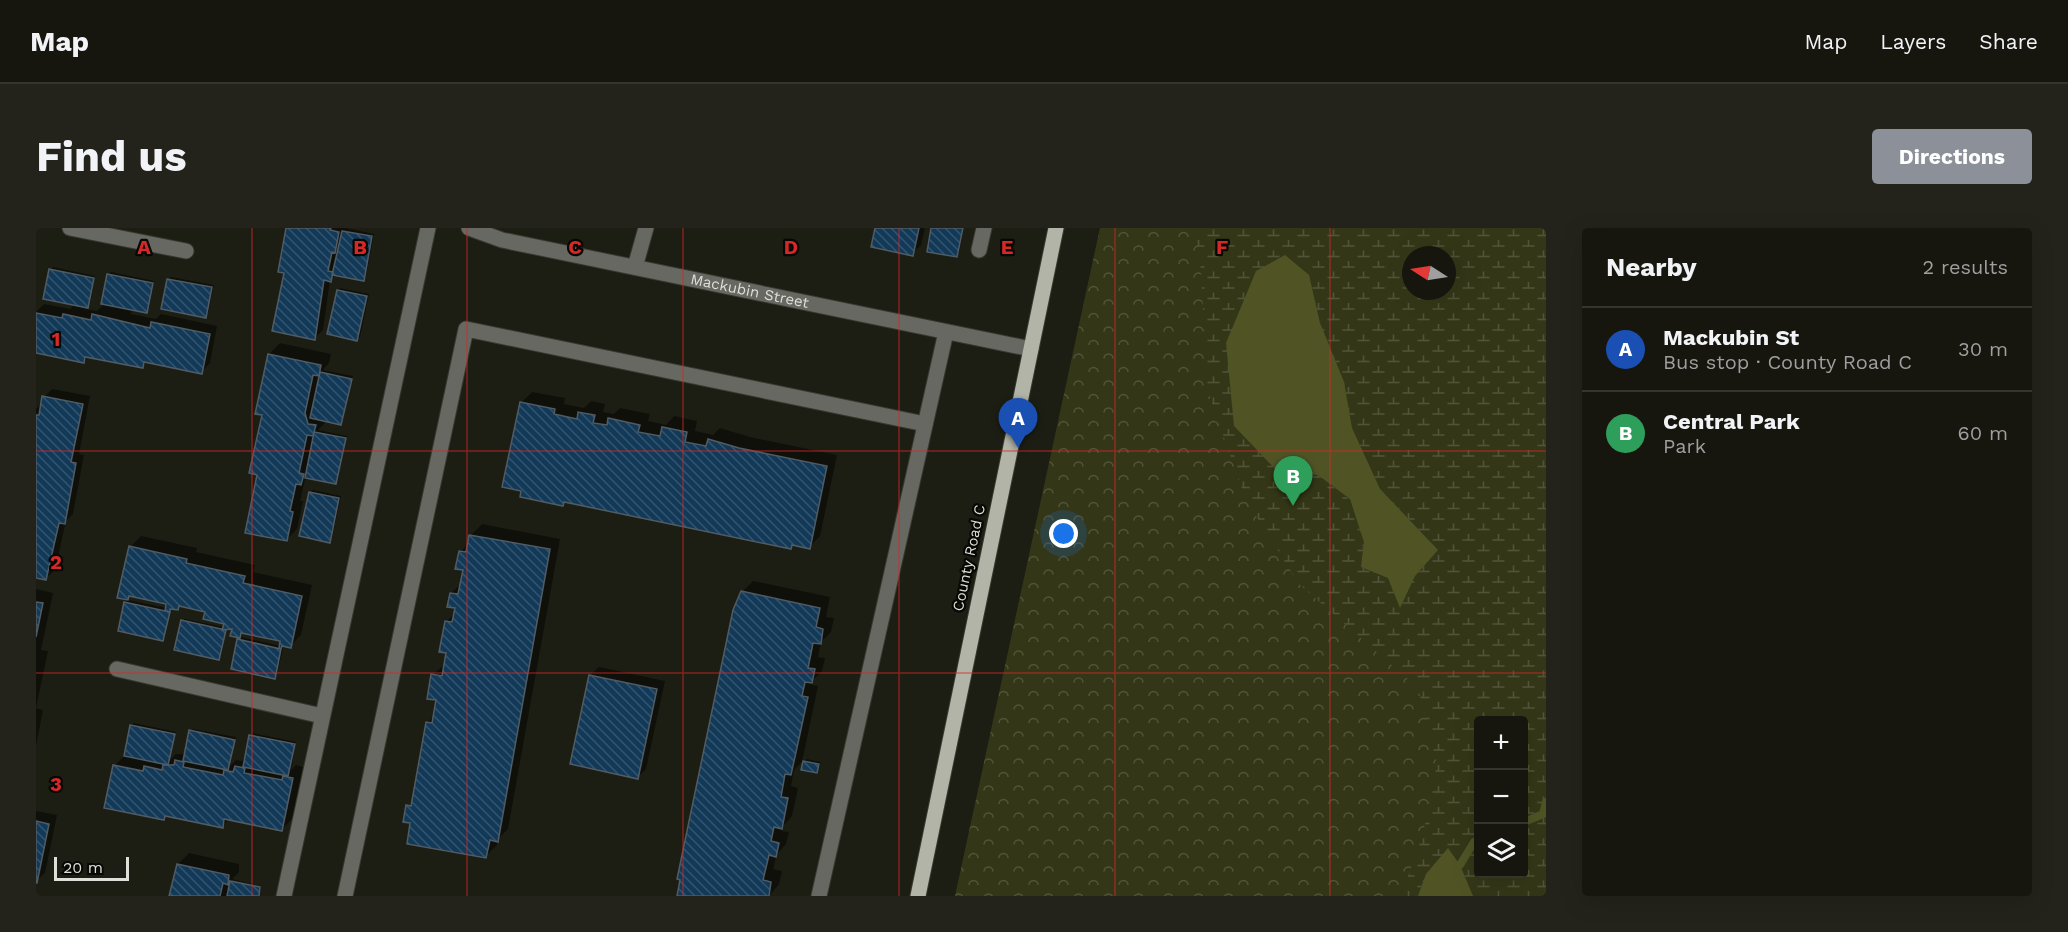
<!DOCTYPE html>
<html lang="en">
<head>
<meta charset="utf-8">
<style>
	body { margin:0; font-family:"Work Sans",sans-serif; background:#23231c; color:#f1f3f6 }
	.controls { position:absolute; right:18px; bottom:18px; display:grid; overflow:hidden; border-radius:6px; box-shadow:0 6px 24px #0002 }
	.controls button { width:54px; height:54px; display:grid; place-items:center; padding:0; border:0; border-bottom:2px solid #35352e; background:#16160e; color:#f1f3f6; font:30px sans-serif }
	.compass { position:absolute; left:1366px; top:18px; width:54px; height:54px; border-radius:50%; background:#16160e; box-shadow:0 6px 24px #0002; rotate:282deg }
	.scale { position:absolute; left:18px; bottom:15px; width:75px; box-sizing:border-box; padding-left:6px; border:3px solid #dedfd8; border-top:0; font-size:16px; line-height:21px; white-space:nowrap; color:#dedfd8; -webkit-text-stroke:4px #070804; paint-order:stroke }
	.you { position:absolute; left:1028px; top:306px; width:21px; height:21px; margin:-15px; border:4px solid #fff; border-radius:50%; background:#1a73e8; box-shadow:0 0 0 9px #1a73e833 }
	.badge { display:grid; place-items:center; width:39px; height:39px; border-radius:50%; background:#8c9099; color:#fff; font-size:20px; font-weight:700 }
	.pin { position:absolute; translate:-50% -50px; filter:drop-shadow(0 2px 3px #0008) }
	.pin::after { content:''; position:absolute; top:32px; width:21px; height:18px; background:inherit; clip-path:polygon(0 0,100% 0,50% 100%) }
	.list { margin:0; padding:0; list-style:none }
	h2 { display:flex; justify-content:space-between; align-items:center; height:78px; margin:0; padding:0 24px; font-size:26px }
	h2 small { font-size:20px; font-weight:400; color:#9e9f9e }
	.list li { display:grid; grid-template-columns:39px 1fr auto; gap:18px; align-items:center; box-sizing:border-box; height:84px; padding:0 24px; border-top:2px solid #35352e }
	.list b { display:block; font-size:22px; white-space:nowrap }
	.list p { margin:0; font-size:20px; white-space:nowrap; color:#9e9f9e }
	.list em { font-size:20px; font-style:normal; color:#9e9f9e }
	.icon { flex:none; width:33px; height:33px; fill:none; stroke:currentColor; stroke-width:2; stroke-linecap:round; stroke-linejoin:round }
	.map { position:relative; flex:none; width:1510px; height:668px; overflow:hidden; border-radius:6px }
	header { display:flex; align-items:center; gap:36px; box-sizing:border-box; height:84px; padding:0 30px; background:#16160e; border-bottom:2px solid #35352e }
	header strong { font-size:28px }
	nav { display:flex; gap:33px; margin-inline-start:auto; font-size:21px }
	.intro { display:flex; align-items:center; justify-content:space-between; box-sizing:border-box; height:144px; padding:0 36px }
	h1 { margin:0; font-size:42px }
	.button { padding:15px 27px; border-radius:6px; background:#8c9099; color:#fff; font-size:21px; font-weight:700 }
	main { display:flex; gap:36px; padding:0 36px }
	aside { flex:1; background:#16160e; border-radius:6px; box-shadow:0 6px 24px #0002 }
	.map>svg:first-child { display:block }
</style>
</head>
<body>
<header>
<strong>Map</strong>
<nav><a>Map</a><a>Layers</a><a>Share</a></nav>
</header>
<div class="intro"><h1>Find us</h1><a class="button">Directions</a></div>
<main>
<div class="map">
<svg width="1510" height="668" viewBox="0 0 1510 668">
	<defs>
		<pattern id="forest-crowns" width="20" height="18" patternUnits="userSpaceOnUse" patternTransform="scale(1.5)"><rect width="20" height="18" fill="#343717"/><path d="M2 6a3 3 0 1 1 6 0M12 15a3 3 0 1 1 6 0" fill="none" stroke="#515438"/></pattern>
		<pattern id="wetland-marsh" width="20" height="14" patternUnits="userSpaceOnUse" patternTransform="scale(1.5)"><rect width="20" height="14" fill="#343717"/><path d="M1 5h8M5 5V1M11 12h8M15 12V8" fill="none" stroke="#515438"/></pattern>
		<pattern id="building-back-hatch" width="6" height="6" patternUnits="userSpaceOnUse" patternTransform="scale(1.5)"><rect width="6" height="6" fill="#123957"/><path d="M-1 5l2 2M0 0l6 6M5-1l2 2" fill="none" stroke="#34556e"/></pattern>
	</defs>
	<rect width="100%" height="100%" fill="#1d1e13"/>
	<path fill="url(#forest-crowns)" fill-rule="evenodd" d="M1064 0H1510V668H919ZM1375 27H1411V63H1375ZM1442 493H1488V646H1442Z"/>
	<path fill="url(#wetland-marsh)" fill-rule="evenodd" d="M1158 0H1510V668H1437L1424 637 1390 646 1382 668H1365L1387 606 1401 536 1382 460 1263 356 1210 272 1171 161 1165 42ZM1375 27H1411V63H1375ZM1273 47 1284 95 1308 154 1316 200 1344 261 1402 322 1379 348 1364 379 1352 350 1325 339 1328 314 1314 272 1282 247ZM1442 493H1488V646H1442Z"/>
	<path fill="#505425" d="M1249 27 1273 47 1284 95 1308 154 1316 200 1344 261 1402 322 1379 348 1364 380 1352 350 1325 339 1328 314 1314 271 1282 247 1242 244 1198 198 1190 115 1220 43Z
		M1412 620 1424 637 1437 668H1382L1390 646Z"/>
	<path fill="#0007" d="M252 0H310L338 6 330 49 327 52 300 47 294 52 287 102 279 110 250 44Z
		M840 0H889L885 17 876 26Z
		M897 0H928L923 25 920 28Z
		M17 39 59 48 54 76 49 81 61 83 69 75 73 46 75 44 118 53 113 81 110 84 96 81 95 86 120 91 125 86 181 98 174 135 165 144 112 133 106 139 53 128 48 134 0 124V84L8 76 34 81 39 76 14 42Z
		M135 49 178 57 172 86 170 89 132 51Z
		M304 60 333 66 324 109 321 111 302 63Z
		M244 115 295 126 293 135 287 142 317 148 307 192 305 195 289 192 288 196 282 202 311 208 302 252 299 255 272 249 269 252 264 273H267L261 301 250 312 223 246 233 126Z
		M16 161 54 168 43 226 48 227 37 286 30 293 19 342 10 350 0 349V181L4 177 6 178 8 169Z
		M496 164 529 170 528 176 548 180 555 173 569 176 567 184 578 186 584 180 614 186 612 193 630 197 638 188 661 193 659 203 677 207 684 200 714 209 801 227 784 308 773 319 758 316 754 320 530 273 526 277 485 175Z
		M277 262 305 268 296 310 293 313 274 264Z
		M446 296 524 311 472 601 462 611 461 617 450 628 376 594 372 578 377 573 392 494 399 487 402 471 397 446 410 436 412 424 410 394 419 385 420 379 415 365 426 355 428 341 424 324 434 314 435 307Z
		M105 308 161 320 160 324 219 337 217 344 276 357 265 407 254 418 248 417 241 446 239 449 203 412 205 409 245 418 246 412 208 404 204 408 198 400H191L185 428 182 430 146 393 149 391 188 399 189 395 171 383 145 377 141 381 136 380 129 409 127 412 89 374 92 372 131 380 132 375 95 367 92 371 94 319Z
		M717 353 794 369 790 389 798 390 795 404 785 414 782 429 789 430 786 443 777 452 776 457 782 458 766 534 758 542 755 558 762 560 756 588 747 598 746 603 753 604 750 616 741 626 737 641 746 643 743 656 733 668H643L706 364Z
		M0 361 17 365 5 422 12 423 0 480 7 482 0 518Z
		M563 439 629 453 610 541 601 550 554 447Z
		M98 495 140 504 133 533 140 526H147L150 523 154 503 157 501 200 509 194 538 200 532 206 533 210 528 215 507 217 505 260 514 255 542 260 537 267 539 257 590 246 601 193 591 186 598 131 587 127 590 78 538 89 527 95 498Z
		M771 531 785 534 783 541 781 543 768 533Z
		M0 583 21 587 9 645 0 653Z
		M153 625 203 636V644L196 651 226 658 196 652V655L225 661 224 668H135L142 636Z"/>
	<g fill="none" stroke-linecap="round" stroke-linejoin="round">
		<path stroke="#505425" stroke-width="8" d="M1488 594 1507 586 1510 574
			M1424 637 1438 614 1442 612"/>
	</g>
	<path fill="url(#building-back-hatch)" stroke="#505b64" stroke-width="1.5" d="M250 0H295L294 2 303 4 299 25 296 24 292 43 297 44 295 54 288 52 279 112 236 103 248 45 242 44Z
		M839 0H883L877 28 835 19Z
		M895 0H927L921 29 891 24Z
		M306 3 336 8 328 53 296 47Z
		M13 41 58 50 52 80 7 71Z
		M71 46 117 55 111 85 65 76Z
		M131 51 176 59 170 90 125 81Z
		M301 62 331 68 321 113 291 106Z
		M0 85 26 90 27 86 55 92 56 86 114 100 115 94 174 106 166 146 108 134 107 140 49 129 48 135 0 125Z
		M232 126 285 137 283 148 277 147 269 185 272 196 280 197 277 208 271 207 263 245 268 246 265 257 260 256 254 283 257 284 251 313 209 305 221 247 213 245 226 187 219 186Z
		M284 144 316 151 305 197 274 190Z
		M6 168 47 176 35 234 40 235 29 296 23 295 10 352 0 350V187H3Z
		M484 174 519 181 518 186 541 191 542 184 559 187 557 195 571 197 572 190 604 197 602 204 624 208 626 199 651 204 649 214 670 218 672 211 703 220 791 238 774 321 756 317 755 321 528 274 527 278 484 269 485 263 466 259Z
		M278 204 310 210 300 256 269 250Z
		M273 264 303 270 294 315 263 308Z
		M433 307 514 321 462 614 454 612 450 630 371 616 374 595 367 594 370 577 375 578 390 494 396 495 400 472 391 471 395 446 406 448 410 425 403 424 409 393 416 394 419 380 411 379 414 365 422 366 427 342 419 341 423 323 430 324Z
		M93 318 151 331 150 335 209 348 207 355 266 368 255 420 246 418 245 421 243 420 244 413 205 405 204 410 194 408 196 401 186 402 188 396 167 391 169 384 143 378 142 382 134 381V384L129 383 130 376 93 368 92 372 81 370Z
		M705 363 784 380 780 399 787 401 785 416 777 415 772 440 779 441 776 455 769 454 766 468 772 469 755 547 749 546 745 569 752 570 746 601 738 599 735 613 743 615 740 629 733 627 727 652 735 654 733 668H641L644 652 641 651 697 382Z
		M0 374 7 375 0 409Z
		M88 374 134 384 127 413 82 403Z
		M145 392 190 402 183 432 138 422Z
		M201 411 245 421 239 451 195 441Z
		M553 447 621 461 602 551 534 536Z
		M94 497 139 506 132 537 88 528Z
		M153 502 199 512 192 542 147 533Z
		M213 507 259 516 252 548 207 539Z
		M139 532 148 534 147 539 187 547 188 542 197 544 199 538 209 540 208 545 246 552 247 548 257 550 246 603 188 591 187 600 129 588 128 592 68 580 77 537 107 543 108 538 126 542 127 537H138Z
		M767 533 783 536 781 545 765 542Z
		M0 593 13 596 1 655H0Z
		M141 636 193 647 192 657 187 655 184 668H133Z
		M194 653 224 659 223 668H191Z"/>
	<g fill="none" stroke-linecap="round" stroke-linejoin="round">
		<defs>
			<g id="minor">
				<path d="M34 0 150 23"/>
				<path id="s1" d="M433 0 466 12 995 121"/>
				<path d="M943 22 948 0"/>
				<path d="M599 39 610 0"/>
				<path d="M81 441 286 488"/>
				<path d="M248 668 392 0"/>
				<path d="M309 668 430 101 889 196"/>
				<path d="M783 668 910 104"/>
			</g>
			<path id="major" d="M882 668 1020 0"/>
		</defs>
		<use href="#minor" stroke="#38392f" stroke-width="17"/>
		<use href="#major" stroke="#38392f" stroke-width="17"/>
		<use href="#minor" stroke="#676862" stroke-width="15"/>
		<use href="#major" stroke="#b2b4a8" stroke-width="15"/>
	</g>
	<path fill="none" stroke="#d62828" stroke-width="1.5" stroke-opacity="0.55" d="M216 0V668M431 0V668M647 0V668M863 0V668M1079 0V668M1294 0V668M0 223H1510M0 445H1510"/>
	<g text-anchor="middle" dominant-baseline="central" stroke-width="4.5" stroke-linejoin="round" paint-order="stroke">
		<g font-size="15" fill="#dedfd8" stroke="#070804">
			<text stroke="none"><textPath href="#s1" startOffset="288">Mackubin Street</textPath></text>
			<text transform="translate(933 330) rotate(-78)">County Road C</text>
		</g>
	</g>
	<g font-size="20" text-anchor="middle" font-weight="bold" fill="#d62828" stroke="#070804" stroke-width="4.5" stroke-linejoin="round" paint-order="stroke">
		<text x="108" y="26">A</text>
		<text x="324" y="26">B</text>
		<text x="539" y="26">C</text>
		<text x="755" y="26">D</text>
		<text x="971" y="26">E</text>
		<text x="1186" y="26">F</text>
		<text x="20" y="118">1</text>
		<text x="20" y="341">2</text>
		<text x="20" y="563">3</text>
	</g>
</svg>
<div class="controls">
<button>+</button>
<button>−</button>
<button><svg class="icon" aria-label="layers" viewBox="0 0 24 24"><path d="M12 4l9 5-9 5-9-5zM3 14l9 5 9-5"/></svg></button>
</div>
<svg class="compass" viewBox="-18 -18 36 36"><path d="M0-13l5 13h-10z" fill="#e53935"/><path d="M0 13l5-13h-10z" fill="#9e9f9e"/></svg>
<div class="scale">20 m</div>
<div class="you"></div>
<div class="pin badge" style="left:982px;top:220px;background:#1a4fb4">A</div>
<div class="pin badge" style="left:1257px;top:278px;background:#2e9e5b">B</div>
</div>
<aside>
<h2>Nearby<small>2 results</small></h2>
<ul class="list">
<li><span class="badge" style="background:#1a4fb4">A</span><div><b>Mackubin St</b><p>Bus stop · County Road C</p></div><em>30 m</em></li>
<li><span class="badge" style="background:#2e9e5b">B</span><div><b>Central Park</b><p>Park</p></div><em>60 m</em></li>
</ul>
</aside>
</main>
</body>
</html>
